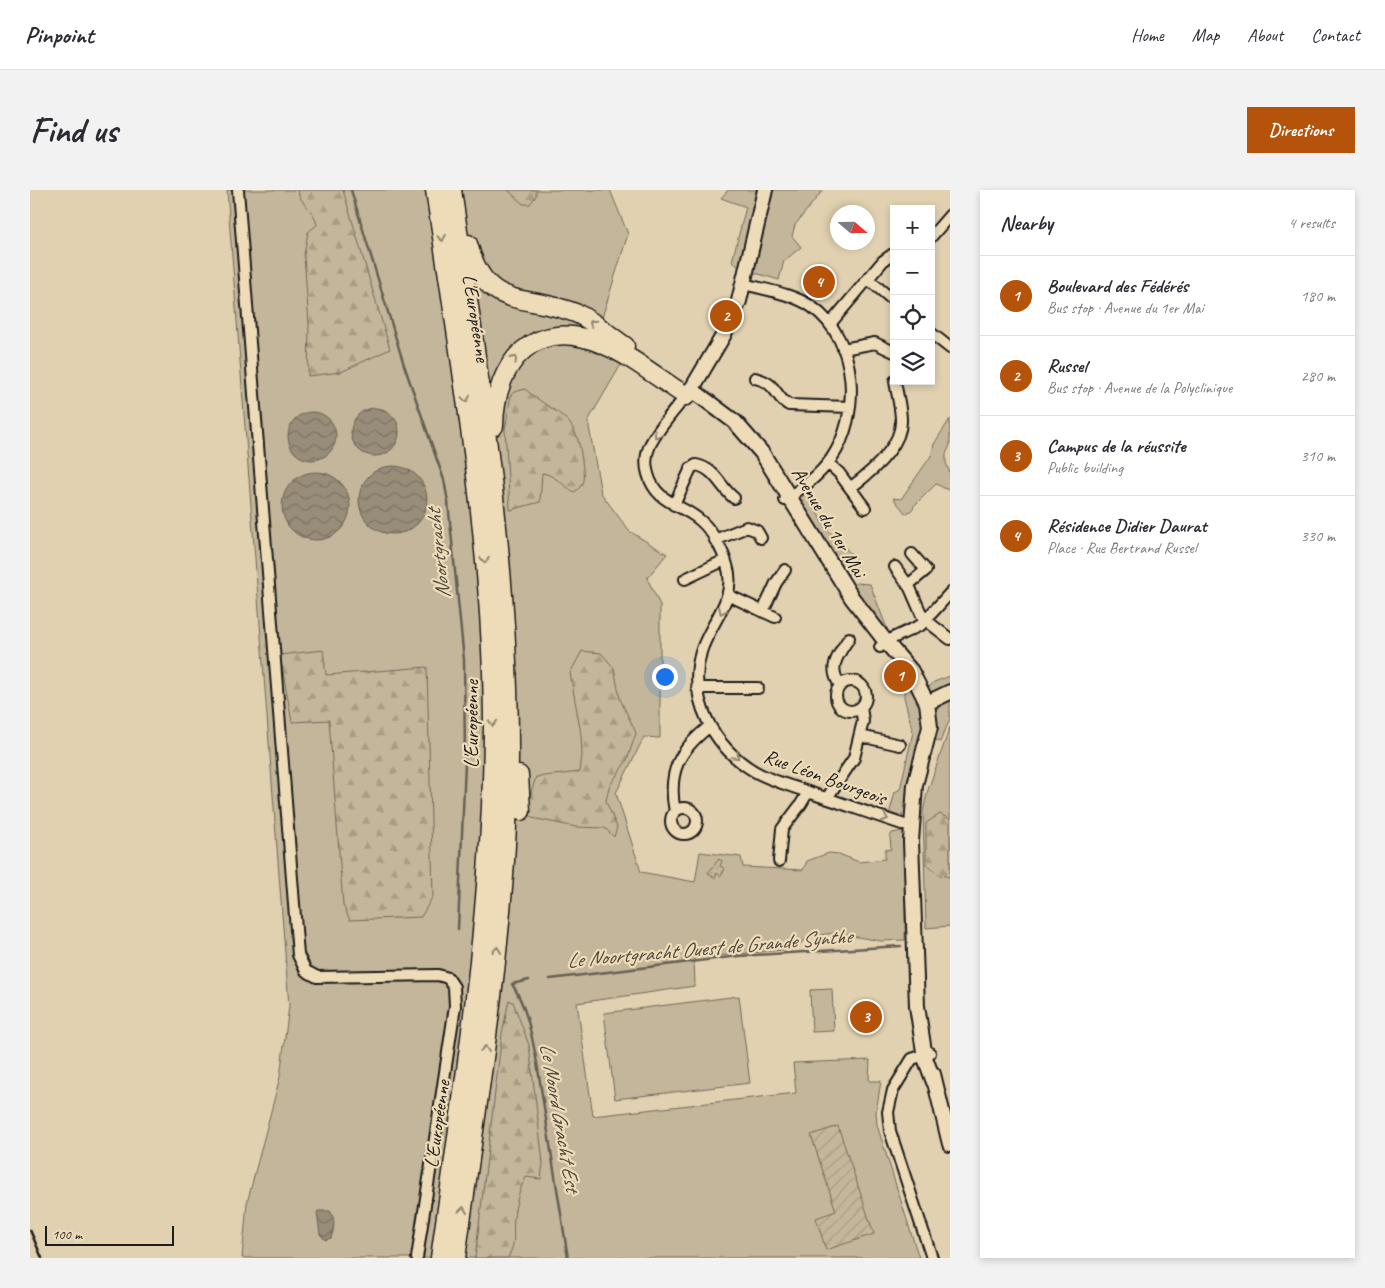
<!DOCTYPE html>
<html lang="en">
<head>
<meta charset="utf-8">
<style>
	body { margin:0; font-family:Caveat,sans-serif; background:#f2f2f3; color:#2b2b33 }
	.controls { position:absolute; right:15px; top:15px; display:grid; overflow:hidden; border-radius:0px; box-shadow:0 2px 8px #0003 }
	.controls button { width:45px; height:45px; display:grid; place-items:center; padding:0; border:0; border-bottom:1px solid #e1e1e2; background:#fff; color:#2b2b33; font:25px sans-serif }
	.compass { position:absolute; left:800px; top:15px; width:45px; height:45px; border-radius:50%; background:#fff; box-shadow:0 2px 8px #0003; rotate:110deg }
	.scale { position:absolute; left:15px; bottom:12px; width:129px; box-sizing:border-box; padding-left:5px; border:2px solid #1c1c1c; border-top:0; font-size:14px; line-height:18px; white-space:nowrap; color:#1c1c1c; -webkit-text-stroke:4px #eedcb9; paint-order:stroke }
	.you { position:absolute; left:634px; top:486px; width:18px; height:18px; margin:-12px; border:4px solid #fff; border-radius:50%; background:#1a73e8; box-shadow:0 0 0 8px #1a73e833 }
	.badge { display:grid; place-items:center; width:32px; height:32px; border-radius:50%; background:#b45309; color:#fff; font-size:16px; font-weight:700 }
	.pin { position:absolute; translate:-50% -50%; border:2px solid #fff; box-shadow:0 1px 5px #0006 }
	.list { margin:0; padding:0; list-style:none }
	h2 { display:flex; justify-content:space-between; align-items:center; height:65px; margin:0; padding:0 20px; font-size:21px }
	h2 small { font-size:16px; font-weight:400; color:#7c7c81 }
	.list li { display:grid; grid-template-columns:32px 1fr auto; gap:15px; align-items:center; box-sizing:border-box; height:80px; padding:0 20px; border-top:1px solid #e1e1e2 }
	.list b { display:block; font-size:19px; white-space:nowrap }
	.list p { margin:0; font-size:16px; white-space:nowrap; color:#7c7c81 }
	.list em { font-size:16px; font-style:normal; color:#7c7c81 }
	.icon { flex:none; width:28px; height:28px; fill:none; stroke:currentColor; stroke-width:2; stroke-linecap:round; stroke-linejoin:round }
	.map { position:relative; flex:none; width:920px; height:1068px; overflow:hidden; border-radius:0px }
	header { display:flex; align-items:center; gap:30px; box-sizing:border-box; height:70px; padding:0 25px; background:#fff; border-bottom:1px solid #e1e1e2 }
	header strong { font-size:24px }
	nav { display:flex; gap:28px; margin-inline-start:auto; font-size:18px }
	.intro { display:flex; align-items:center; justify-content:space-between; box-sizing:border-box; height:120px; padding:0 30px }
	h1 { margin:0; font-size:35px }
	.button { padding:12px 22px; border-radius:0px; background:#b45309; color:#fff; font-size:18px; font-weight:700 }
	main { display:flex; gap:30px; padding:0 30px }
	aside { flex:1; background:#fff; border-radius:0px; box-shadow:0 2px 8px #0003 }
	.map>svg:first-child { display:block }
</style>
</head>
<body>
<header>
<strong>Pinpoint</strong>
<nav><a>Home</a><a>Map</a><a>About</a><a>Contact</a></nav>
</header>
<div class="intro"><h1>Find us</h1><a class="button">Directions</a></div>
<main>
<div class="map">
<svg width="920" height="1068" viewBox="0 0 920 1068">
	<defs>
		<pattern id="forest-firs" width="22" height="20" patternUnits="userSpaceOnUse" patternTransform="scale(1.25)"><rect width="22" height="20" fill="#c4b69a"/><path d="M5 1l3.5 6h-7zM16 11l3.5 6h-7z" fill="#a89c84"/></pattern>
		<pattern id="park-dots" width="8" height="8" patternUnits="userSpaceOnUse" patternTransform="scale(1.25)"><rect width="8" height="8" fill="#c4b69a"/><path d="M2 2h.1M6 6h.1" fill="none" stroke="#a89c84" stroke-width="1.8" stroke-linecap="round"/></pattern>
		<pattern id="garden-furrows" width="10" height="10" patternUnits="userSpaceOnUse" patternTransform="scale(1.25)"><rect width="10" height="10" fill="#c4b69a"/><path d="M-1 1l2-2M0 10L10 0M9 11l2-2" fill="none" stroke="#a89c84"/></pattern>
		<pattern id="water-waves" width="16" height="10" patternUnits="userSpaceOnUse" patternTransform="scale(1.25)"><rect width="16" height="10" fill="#988d79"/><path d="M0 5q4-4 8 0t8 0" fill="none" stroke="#7b7262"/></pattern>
	</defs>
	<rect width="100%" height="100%" fill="#e1d1b0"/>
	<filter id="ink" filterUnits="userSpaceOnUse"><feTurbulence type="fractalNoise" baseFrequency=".02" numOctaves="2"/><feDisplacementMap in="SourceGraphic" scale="10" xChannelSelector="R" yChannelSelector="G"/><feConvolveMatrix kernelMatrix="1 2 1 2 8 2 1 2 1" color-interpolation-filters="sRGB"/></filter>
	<g filter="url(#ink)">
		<path fill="#c4b69a" stroke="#70695b" d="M197 0H580L598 44 572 128 603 154 558 231 571 303 599 341 637 364 617 388 630 415V548L614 547 586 603 611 682 665 692 670 662 711 667 713 677 773 680 777 671 799 663 809 664 829 672 855 669V660L861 659 860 647 862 643 873 641 876 646 875 750 851 751 804 743 778 747 764 759 664 768 665 796 547 813 563 926 766 903 763 873 840 870 839 891H851L846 922 847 935 889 1068H212L217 1013 250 887 259 816Z
			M698 0H727L709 77 702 71 716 17 691 8Z
			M741 0H793L765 35 762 46 771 57 754 71 749 90 722 82Z
			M920 229V255L916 264V273L920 283V301L906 294 883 317 884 318 876 324 863 308 871 309 901 266 904 254Z
			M776 300 794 336 825 368 826 379 813 389 769 314 770 307Z
			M826 393 840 394 858 441 855 442 847 433 849 432 845 426 839 427 818 399Z
			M920 486V497L906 504 897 499 904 492Z
			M874 490 888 506 896 535 875 622 870 627 859 625 865 602 870 599 883 542 874 507Z
			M920 506V529L910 552 903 549C907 529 902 519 920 506Z
			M920 537V736L896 738 893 622 897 603Z
			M802 799 804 841 782 842 780 800Z
			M709 806 720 893 585 909 574 823Z"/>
		<path fill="url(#forest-firs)" stroke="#70695b" d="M268 0H313L360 159 311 182 278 186 279 135 274 65 278 42 287 35C283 16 270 16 268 0Z
			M478 0H506V6L500 14H493Z
			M495 199C533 231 547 221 553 279 554 289 554 296 544 302 534 296 523 284 512 283L510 312 480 320 475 239 481 205 484 202Z
			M293 460 296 485 397 477 403 706 391 727 320 730 313 715 299 530 262 532 250 465Z
			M552 461 571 463 584 478 590 509 606 543 597 570 579 597 576 611 587 637 584 647 575 638 546 637 502 628 496 618 506 587 550 582 552 565 551 544 540 483Z
			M910 624 920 629V687L910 685 896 675V633Z
			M479 810 483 812 499 855 513 973 511 989 496 987C489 1000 485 1015 484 1029 482 1048 487 1049 478 1068H445L472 844Z"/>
		<path fill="url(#park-dots)" stroke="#70695b" d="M689 669 692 671 690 676 695 679 691 686 687 683 685 688 678 683Z"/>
		<path fill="url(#garden-furrows)" stroke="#70695b" d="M808 936 844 1044 796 1060 786 1028 806 1021 781 945Z"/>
		<path fill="url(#water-waves)" stroke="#666054" d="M321 242a24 24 0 1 1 48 0a24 24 0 1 1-48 0Z
			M258 246a24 24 0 1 1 48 0a24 24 0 1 1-48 0Z
			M329 310a34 34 0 1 1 68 0a34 34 0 1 1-68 0Z
			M252 316a34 34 0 1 1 68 0a34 34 0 1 1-68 0Z
			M300 1021C306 1030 304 1039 301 1048L295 1050 290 1044 287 1023 288 1021Z"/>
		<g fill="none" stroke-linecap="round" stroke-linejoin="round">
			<path stroke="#666054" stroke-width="2.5" d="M321 0 374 175 414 290 418 312 434 470 435 573 428 739
				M520 789 709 766 871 756
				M499 790 482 794C497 817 502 847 507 873L538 1068"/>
			<defs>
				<path id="street" d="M208 0 268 765 276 781 287 787 408 785 418 788 424 797 425 816 387 1068
					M901 47 920 25
					M838 89 864 111
					M714 94C736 100 764 104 782 117 829 150 831 226 801 269 789 286 772 298 755 310
					M800 134 853 71 863 64
					M901 143 920 158
					M813 159 845 153 864 162
					M725 188C749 194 744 207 759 215L820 217
					M656 206C644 221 629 237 620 255 616 264 615 274 618 284 626 314 653 314 672 332 683 342 693 361 697 375 708 409 680 432 671 462 657 509 684 557 724 581 741 591 762 596 781 603 814 614 847 626 881 637
					M798 273 809 283 835 318
					M820 298C839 284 872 257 871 230 871 218 867 204 865 191
					M644 315 661 278 666 275C686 279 690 297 704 308
					M685 350 717 337 727 341 731 348
					M865 377 880 398 893 428 920 449
					M655 389 695 370
					M878 395 896 380 882 364
					M698 405 745 427
					M733 421 746 393 755 380
					M850 457 863 448 891 435 920 403
					M806 506a15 15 0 1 1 30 0a15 15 0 1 1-30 0Z
					M810 495C797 477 809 464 819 448
					M667 498H728
					M830 546 870 555
					M797 608 824 568 833 531 831 517
					M641 631a13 13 0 1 1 26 0a13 13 0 1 1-26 0Z
					M645 622C637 582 649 560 680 536
					M749 671 752 639 771 614 778 602
					M900 863 882 869 863 900 858 922 860 941 902 1068"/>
				<path id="secondary" d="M661 199 705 232 732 263 822 408 856 452 881 481 897 513 900 537 885 595 881 651 887 816 895 868 904 892
					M657 207 693 146 709 111 735 0
					M897 513 920 502
					M903 884 920 954"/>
				<path id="highway" d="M405 0C431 176 462 352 463 531 463 711 435 890 410 1068
					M422 0C449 186 479 369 479 558 479 729 449 899 426 1068
					M438 54C457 124 496 102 548 124 565 132 580 146 595 156
					M464 236C465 171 505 126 572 154 602 166 629 189 656 206
					M489 585 491 621"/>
			</defs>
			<use href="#street" stroke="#1c1c1c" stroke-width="14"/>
			<use href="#secondary" stroke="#1c1c1c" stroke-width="18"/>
			<use href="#highway" stroke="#1c1c1c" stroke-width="21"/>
			<use href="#street" stroke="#eedcb9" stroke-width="10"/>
			<use href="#secondary" stroke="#eedcb9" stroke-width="14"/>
			<use href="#highway" stroke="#eedcb9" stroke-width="18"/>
			<path stroke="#1c1c1c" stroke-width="2.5" d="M0 1040 12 1068"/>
		</g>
		<defs><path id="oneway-chevron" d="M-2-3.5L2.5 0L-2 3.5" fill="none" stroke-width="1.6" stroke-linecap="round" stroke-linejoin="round" transform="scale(1.25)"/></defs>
		<g stroke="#908672">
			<use href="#oneway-chevron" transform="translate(412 48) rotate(81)"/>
			<use href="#oneway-chevron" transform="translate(562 133) rotate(-146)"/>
			<use href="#oneway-chevron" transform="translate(484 169) rotate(-48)"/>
			<use href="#oneway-chevron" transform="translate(436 209) rotate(82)"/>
			<use href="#oneway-chevron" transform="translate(627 245) rotate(125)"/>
			<use href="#oneway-chevron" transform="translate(455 370) rotate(85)"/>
			<use href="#oneway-chevron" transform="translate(692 421) rotate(117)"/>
			<use href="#oneway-chevron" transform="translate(463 533) rotate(90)"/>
			<use href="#oneway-chevron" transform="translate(706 566) rotate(45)"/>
			<use href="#oneway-chevron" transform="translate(855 628) rotate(19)"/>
			<use href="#oneway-chevron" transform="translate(467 760) rotate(-84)"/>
			<use href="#oneway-chevron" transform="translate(455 859) rotate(-82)"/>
			<use href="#oneway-chevron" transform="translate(433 1020) rotate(-82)"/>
		</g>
	</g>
	<g text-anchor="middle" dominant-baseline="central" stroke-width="4.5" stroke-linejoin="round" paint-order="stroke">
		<g font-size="20" fill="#1c1c1c" stroke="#eedcb9">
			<text transform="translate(446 128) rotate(81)">L'Européenne</text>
			<text transform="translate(799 332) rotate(59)">Avenue du 1er Mai</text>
			<text transform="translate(441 534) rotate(-90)">L'Européenne</text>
			<text transform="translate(795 587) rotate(20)">Rue Léon Bourgeois</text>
			<text transform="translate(407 934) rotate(-82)">L'Européenne</text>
		</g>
		<g font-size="21" font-style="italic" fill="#4e4941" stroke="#eedcb9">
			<text transform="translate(408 364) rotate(-96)">Noortgracht</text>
			<text transform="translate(679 758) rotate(-5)">Le Noortgracht Ouest de Grande Synthe</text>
			<text transform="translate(530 927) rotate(80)">Le Noord Gracht Est</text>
		</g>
	</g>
</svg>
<div class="controls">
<button>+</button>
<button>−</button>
<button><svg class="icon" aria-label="locate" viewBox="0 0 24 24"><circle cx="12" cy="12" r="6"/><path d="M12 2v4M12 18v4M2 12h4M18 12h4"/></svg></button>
<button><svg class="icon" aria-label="layers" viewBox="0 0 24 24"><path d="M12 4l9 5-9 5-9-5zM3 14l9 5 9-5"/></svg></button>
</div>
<svg class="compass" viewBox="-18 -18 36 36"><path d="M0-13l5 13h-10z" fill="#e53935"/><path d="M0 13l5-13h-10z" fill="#7c7c81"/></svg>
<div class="scale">100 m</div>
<div class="you"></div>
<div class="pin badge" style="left:870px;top:486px">1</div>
<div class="pin badge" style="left:696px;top:126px">2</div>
<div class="pin badge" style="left:836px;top:827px">3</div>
<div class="pin badge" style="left:789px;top:92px">4</div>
</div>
<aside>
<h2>Nearby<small>4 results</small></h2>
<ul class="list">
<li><span class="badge">1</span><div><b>Boulevard des Fédérés</b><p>Bus stop · Avenue du 1er Mai</p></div><em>180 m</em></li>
<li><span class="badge">2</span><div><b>Russel</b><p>Bus stop · Avenue de la Polyclinique</p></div><em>280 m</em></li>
<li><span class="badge">3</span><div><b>Campus de la réussite</b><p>Public building</p></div><em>310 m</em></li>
<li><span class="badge">4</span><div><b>Résidence Didier Daurat</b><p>Place · Rue Bertrand Russel</p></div><em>330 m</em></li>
</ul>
</aside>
</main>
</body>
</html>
